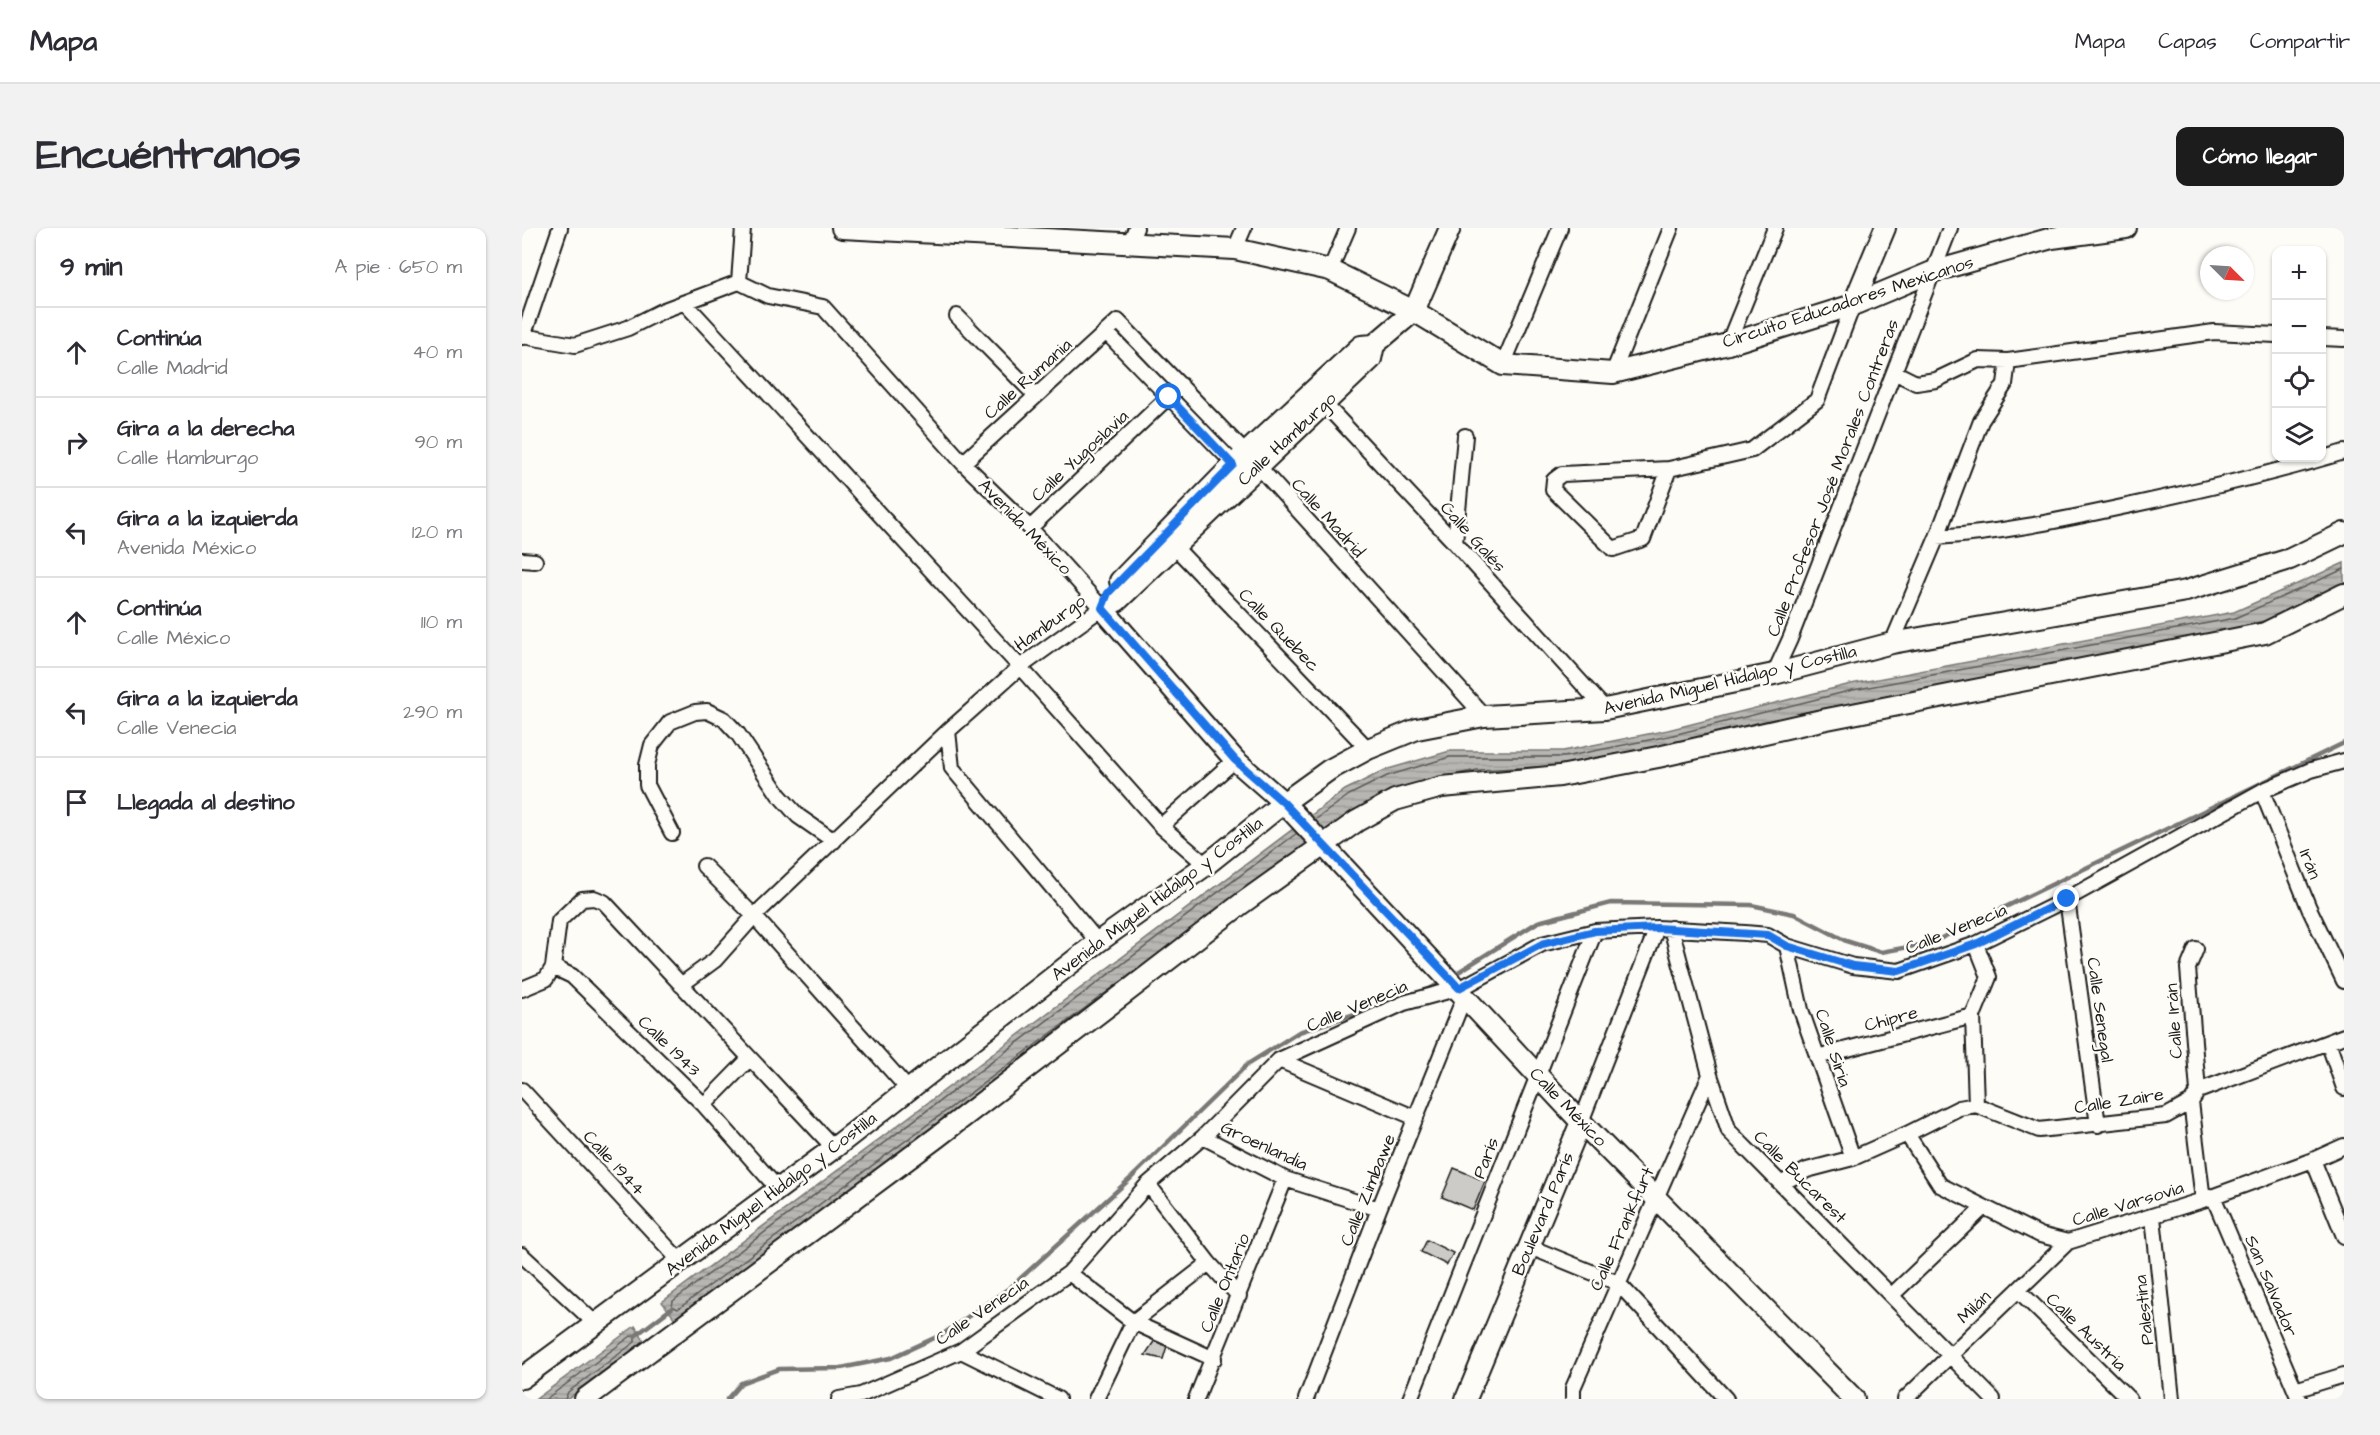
<!DOCTYPE html>
<html lang="es">
<head>
<meta charset="utf-8">
<style>
	body { margin:0; font-family:"Architects Daughter",sans-serif; background:#f2f2f3; color:#2b2b33 }
	.controls { position:absolute; right:18px; top:18px; display:grid; overflow:hidden; border-radius:12px; box-shadow:0 2px 4px #0004 }
	.controls button { width:54px; height:54px; display:grid; place-items:center; padding:0; border:0; border-bottom:2px solid #e1e1e2; background:#fff; color:#2b2b33; font:30px sans-serif }
	.compass { position:absolute; left:1678px; top:18px; width:54px; height:54px; border-radius:50%; background:#fff; box-shadow:0 2px 4px #0004; rotate:114deg }
	.stop { position:absolute; width:18px; height:18px; margin:-14px; border:4px solid #1a73e8; border-radius:50%; background:#fff }
	.stop.end { background:#1a73e8; border-color:#fff; box-shadow:0 2px 6px #0008 }
	.list { margin:0; padding:0; list-style:none }
	h2 { display:flex; justify-content:space-between; align-items:center; height:78px; margin:0; padding:0 24px; font-size:26px }
	h2 small { font-size:20px; font-weight:400; color:#7c7c81 }
	.list li { display:grid; grid-template-columns:39px 1fr auto; gap:18px; align-items:center; box-sizing:border-box; height:90px; padding:0 24px; border-top:2px solid #e1e1e2 }
	.list b { display:block; font-size:22px; white-space:nowrap }
	.list p { margin:0; font-size:20px; white-space:nowrap; color:#7c7c81 }
	.list em { font-size:20px; font-style:normal; color:#7c7c81 }
	.icon { flex:none; width:33px; height:33px; fill:none; stroke:currentColor; stroke-width:2; stroke-linecap:round; stroke-linejoin:round }
	.map { position:relative; flex:none; width:1822px; height:1171px; overflow:hidden; border-radius:12px }
	header { display:flex; align-items:center; gap:36px; box-sizing:border-box; height:84px; padding:0 30px; background:#fff; border-bottom:2px solid #e1e1e2 }
	header strong { font-size:28px }
	nav { display:flex; gap:33px; margin-inline-start:auto; font-size:21px }
	.intro { display:flex; align-items:center; justify-content:space-between; box-sizing:border-box; height:144px; padding:0 36px }
	h1 { margin:0; font-size:42px }
	.button { padding:15px 27px; border-radius:12px; background:#1c1c1c; color:#fff; font-size:21px; font-weight:700 }
	main { display:flex; gap:36px; padding:0 36px }
	aside { flex:1; background:#fff; border-radius:12px; box-shadow:0 2px 4px #0004 }
	.map>svg:first-child { display:block }
</style>
</head>
<body>
<header>
<strong>Mapa</strong>
<nav><a>Mapa</a><a>Capas</a><a>Compartir</a></nav>
</header>
<div class="intro"><h1>Encuéntranos</h1><a class="button">Cómo llegar</a></div>
<main>
<aside>
<h2>9 min<small>A pie · 650 m</small></h2>
<ul class="list">
<li><svg class="icon" aria-label="ahead" viewBox="0 0 24 24"><path d="M12 20V5M6 11l6-6 6 6"/></svg><div><b>Continúa</b><p>Calle Madrid</p></div><em>40 m</em></li>
<li><svg class="icon" aria-label="right" viewBox="0 0 24 24"><path d="M7 20v-9h11M14 6l5 5-5 5"/></svg><div><b>Gira a la derecha</b><p>Calle Hamburgo</p></div><em>90 m</em></li>
<li><svg class="icon" aria-label="left" viewBox="0 0 24 24"><path d="M17 20v-9H6M10 6l-5 5 5 5"/></svg><div><b>Gira a la izquierda</b><p>Avenida México</p></div><em>120 m</em></li>
<li><svg class="icon" aria-label="ahead" viewBox="0 0 24 24"><path d="M12 20V5M6 11l6-6 6 6"/></svg><div><b>Continúa</b><p>Calle México</p></div><em>110 m</em></li>
<li><svg class="icon" aria-label="left" viewBox="0 0 24 24"><path d="M17 20v-9H6M10 6l-5 5 5 5"/></svg><div><b>Gira a la izquierda</b><p>Calle Venecia</p></div><em>290 m</em></li>
<li><svg class="icon" aria-label="arrive" viewBox="0 0 24 24"><path d="M6 21V4h12l-3 4 3 4H6"/></svg><div><b>Llegada al destino</b></div></li>
</ul>
</aside>
<div class="map">
<svg width="1822" height="1171" viewBox="0 0 1822 1171">
	<defs>
		<pattern id="water-rules" width="6" height="5" patternUnits="userSpaceOnUse" patternTransform="scale(1.5)"><rect width="6" height="5" fill="#b7b6b2"/><path d="M0 2.5h6" fill="none" stroke="#9d9c98"/></pattern>
	</defs>
	<rect width="100%" height="100%" fill="#fdfcf7"/>
	<filter id="ink" filterUnits="userSpaceOnUse"><feTurbulence type="fractalNoise" baseFrequency=".0167" numOctaves="2"/><feDisplacementMap in="SourceGraphic" scale="12" xChannelSelector="R" yChannelSelector="G"/><feConvolveMatrix kernelMatrix="1 2 1 2 8 2 1 2 1" color-interpolation-filters="sRGB"/></filter>
	<g filter="url(#ink)">
		<path fill="url(#water-rules)" stroke="#797876" stroke-width="1.5" d="M1822 335V360L1744 399 1127 527 848 577 153 1091 140 1074 823 562 863 542 928 523H1041L1146 502 1329 456 1712 384Z
			M113 1098 123 1114 46 1171H14Z"/>
		<g fill="none" stroke-linecap="round" stroke-linejoin="round">
			<path stroke="#5a5a58" stroke-width="1.5" d="M1713 400 1742 393 1822 355
				M1279 485 1377 466
				M931 547 955 542 1014 539
				M793 592 827 567 865 548 928 529H1042L1147 508 1331 462 1713 390 1822 341
				M616 741 156 1081 150 1078 151 1073 775 605
				M24 1171 109 1108 113 1109V1114L46 1164 43 1171"/>
			<path stroke="#797876" stroke-width="4.5" d="M930 748 1016 694 1089 675 1229 677 1272 686 1324 713 1359 724 1409 715 1822 515
				M904 763 920 754
				M113 1108 150 1080
				M205 1171 219 1155 257 1141 319 1140 369 1130 421 1106 490 1058 609 950 726 836 777 804 870 774"/>
		</g>
		<path fill="#cccbc8" stroke="#1c1c1c" stroke-width="1.5" d="M932 940 963 953 951 982 920 969Z
			M905 1012 931 1025 925 1037 899 1024Z
			M633 1112 645 1118 641 1131 623 1127Z"/>
		<g fill="none" stroke-linecap="round" stroke-linejoin="round">
			<defs>
				<path id="street" d="M608 14 614 0
					M713 21 722 0
					M808 42 826 0
					M217 54 221 0
					M163 75 498 439 639 598 684 637
					M435 88 514 168
					M584 104 718 242
					M0 108 53 117 106 100 142 82 217 54
					M1 109 38 0
					M1800 110 1822 111
					M1206 116 1253 0
					M981 137 1038 0
					M1091 145 1149 0
					M1374 145 1394 155 1414 152 1456 132 1486 133 1692 104 1754 107
					M796 169 933 315 1083 481
					M441 235 596 93 736 238 962 488
					M1147 241 1121 311 1091 321 1031 262 1032 252 1040 246 1147 241 1230 222 1295 172 1331 77
					M508 300 659 157
					M1415 309C1483 305 1548 290 1614 276 1684 261 1753 245 1822 224
					M647 313 846 521
					M933 315 943 208
					M0 332 13 333
					M1370 415 1415 309 1459 193 1483 156 1486 133
					M1252 446 1268 411 1428 0
					M426 503 430 540 576 714
					M1740 563 1787 680 1822 753
					M639 598 713 532
					M150 605 125 557V537L130 517 148 494 173 484 185 483 202 491 216 506 257 567 276 588 312 613
					M182 638 232 688 386 861
					M1545 671 1576 897
					M1149 700 1188 847 1207 903 1471 1171
					M1454 716 1467 749 1451 788 1454 877
					M1265 718 1279 782 1331 930
					M1674 721 1666 740 1676 863
					M31 739 50 748 182 877 256 961
					M159 757 193 732 232 688 426 503 498 439 580 380 508 300 441 235 301 79 246 68 217 54
					M0 761 24 751 31 739 37 693 60 671 72 670 82 674 312 920
					M1806 814 1822 860
					M1295 829 1451 788
					M757 832 894 890
					M0 862 158 1033
					M1669 874 1681 972
					M182 877 227 831
					M1454 877 1517 902 1644 888 1669 874 1676 863 1822 808
					M1059 894 1135 700
					M1385 906 1437 880 1454 877
					M681 909 763 951 857 981
					M1791 932 1822 1008
					M1260 955 1285 942 1331 930 1385 906 1418 957 1518 1007 1546 1014 1681 972 1791 932 1822 918
					M626 956 687 1035 717 1068
					M1691 968 1777 1171
					M1631 989 1650 1171
					M1008 1019 1096 1055 1204 1171
					M0 1027 74 1096
					M547 1045 611 1094 692 1131
					M1496 1062 1607 1171
					M1370 1067 1462 979
					M439 1123 536 1171
					M1773 1162 1822 1147
					M317 1171 339 1167 439 1123 547 1045 626 956 681 909 757 832 882 775 941 759 1020 716 1073 703 1135 700 1223 705 1246 707 1265 718 1331 738 1377 743 1454 716 1545 671 1740 563 1789 542 1822 533
					M574 1171 611 1094 687 1035
					M674 1171 763 951
					M784 1171 857 981 943 767
					M888 1171 1073 703
					M1051 1171V1160L1188 847
					M1383 1171 1546 1014"/>
				<path id="secondary" d="M320 0 713 21 808 42 892 83 981 137 1091 145 1206 116 1331 77 1410 44 1530 10 1604 0
					M1331 77 1363 0
					M598 353 711 237 839 118 852 117
					M580 380 713 532 762 575 1059 894 1332 1171
					M580 380 595 373 849 131 852 117 892 83 928 0
					M0 1150 312 920 576 714 684 637 764 573 807 542 846 521 895 501 962 488 1083 481 1252 446 1370 415 1664 363 1768 331 1822 305
					M63 1171 414 910 719 676 835 593 873 572 920 559 1038 548 1136 529 1300 492 1743 405 1822 366
					M944 1171 1059 894"/>
			</defs>
			<use href="#street" stroke="#1c1c1c" stroke-width="18"/>
			<use href="#secondary" stroke="#1c1c1c" stroke-width="24"/>
			<use href="#street" stroke="#fdfcf7" stroke-width="14"/>
			<use href="#secondary" stroke="#fdfcf7" stroke-width="20"/>
		</g>
	</g>
	<g fill="none" stroke-linecap="round" stroke-linejoin="round" filter="url(#ink)">
		<path stroke="#1a73e8" stroke-width="8" d="M647 169 711 237 586 365 580 380 713 532 762 575 937 760 1020 716 1073 703 1135 700 1246 707 1265 718 1331 738 1377 743 1454 716 1545 671"/>
	</g>
	<g text-anchor="middle" dominant-baseline="central" stroke-width="5" stroke-linejoin="round" paint-order="stroke">
		<g font-size="18" fill="#1c1c1c" stroke="#fdfcf7">
			<text transform="translate(1326 74) rotate(-18)">Circuito Educadores Mexicanos</text>
			<text transform="translate(506 151) rotate(-42)">Calle Rumania</text>
			<text transform="translate(765 211) rotate(-43)">Calle Hamburgo</text>
			<text transform="translate(558 228) rotate(-43)">Calle Yugoslavia</text>
			<text transform="translate(1311 250) rotate(-69)">Calle Profesor José Morales Contreras</text>
			<text transform="translate(806 290) rotate(48)">Calle Madrid</text>
			<text transform="translate(503 299) rotate(46)">Avenida México</text>
			<text transform="translate(951 309) rotate(48)">Calle Galés</text>
			<text transform="translate(528 395) rotate(-36)">Hamburgo</text>
			<text transform="translate(757 402) rotate(46)">Calle Quebec</text>
			<text transform="translate(1208 452) rotate(-13)">Avenida Miguel Hidalgo y Costilla</text>
			<text transform="translate(1788 636) rotate(68)">Irán</text>
			<text transform="translate(635 671) rotate(-37)">Avenida Miguel Hidalgo y Costilla</text>
			<text transform="translate(1434 701) rotate(-22)">Calle Venecia</text>
			<text transform="translate(835 778) rotate(-23)">Calle Venecia</text>
			<text transform="translate(1578 782) rotate(82)">Calle Senegal</text>
			<text transform="translate(1369 791) rotate(-15)">Chipre</text>
			<text transform="translate(1652 793) rotate(-94)">Calle Irán</text>
			<text transform="translate(147 818) rotate(44)">Calle 1943</text>
			<text transform="translate(1311 820) rotate(72)">Calle Siria</text>
			<text transform="translate(1597 873) rotate(-9)">Calle Zaire</text>
			<text transform="translate(1046 879) rotate(46)">Calle México</text>
			<text transform="translate(742 918) rotate(25)">Groenlandia</text>
			<text transform="translate(964 930) rotate(-69)">París</text>
			<text transform="translate(92 935) rotate(47)">Calle 1944</text>
			<text transform="translate(1278 949) rotate(45)">Calle Bucarest</text>
			<text transform="translate(846 962) rotate(-68)">Calle Zimbawe</text>
			<text transform="translate(249 966) rotate(-37)">Avenida Miguel Hidalgo y Costilla</text>
			<text transform="translate(1606 976) rotate(-17)">Calle Varsovia</text>
			<text transform="translate(1021 986) rotate(-67)">Boulevard París</text>
			<text transform="translate(1100 1001) rotate(-66)">Calle Frankfurt</text>
			<text transform="translate(703 1055) rotate(-68)">Calle Ontario</text>
			<text transform="translate(1749 1058) rotate(67)">San Salvador</text>
			<text transform="translate(1452 1079) rotate(-44)">Milán</text>
			<text transform="translate(1622 1082) rotate(-96)">Palestina</text>
			<text transform="translate(460 1083) rotate(-34)">Calle Venecia</text>
			<text transform="translate(1564 1104) rotate(44)">Calle Austria</text>
		</g>
	</g>
</svg>
<div class="controls">
<button>+</button>
<button>−</button>
<button><svg class="icon" aria-label="locate" viewBox="0 0 24 24"><circle cx="12" cy="12" r="6"/><path d="M12 2v4M12 18v4M2 12h4M18 12h4"/></svg></button>
<button><svg class="icon" aria-label="layers" viewBox="0 0 24 24"><path d="M12 4l9 5-9 5-9-5zM3 14l9 5 9-5"/></svg></button>
</div>
<svg class="compass" viewBox="-18 -18 36 36"><path d="M0-13l5 13h-10z" fill="#e53935"/><path d="M0 13l5-13h-10z" fill="#7c7c81"/></svg>
<div class="stop" style="left:647px;top:169px"></div>
<div class="stop end" style="left:1545px;top:671px"></div>
</div>
</main>
</body>
</html>
